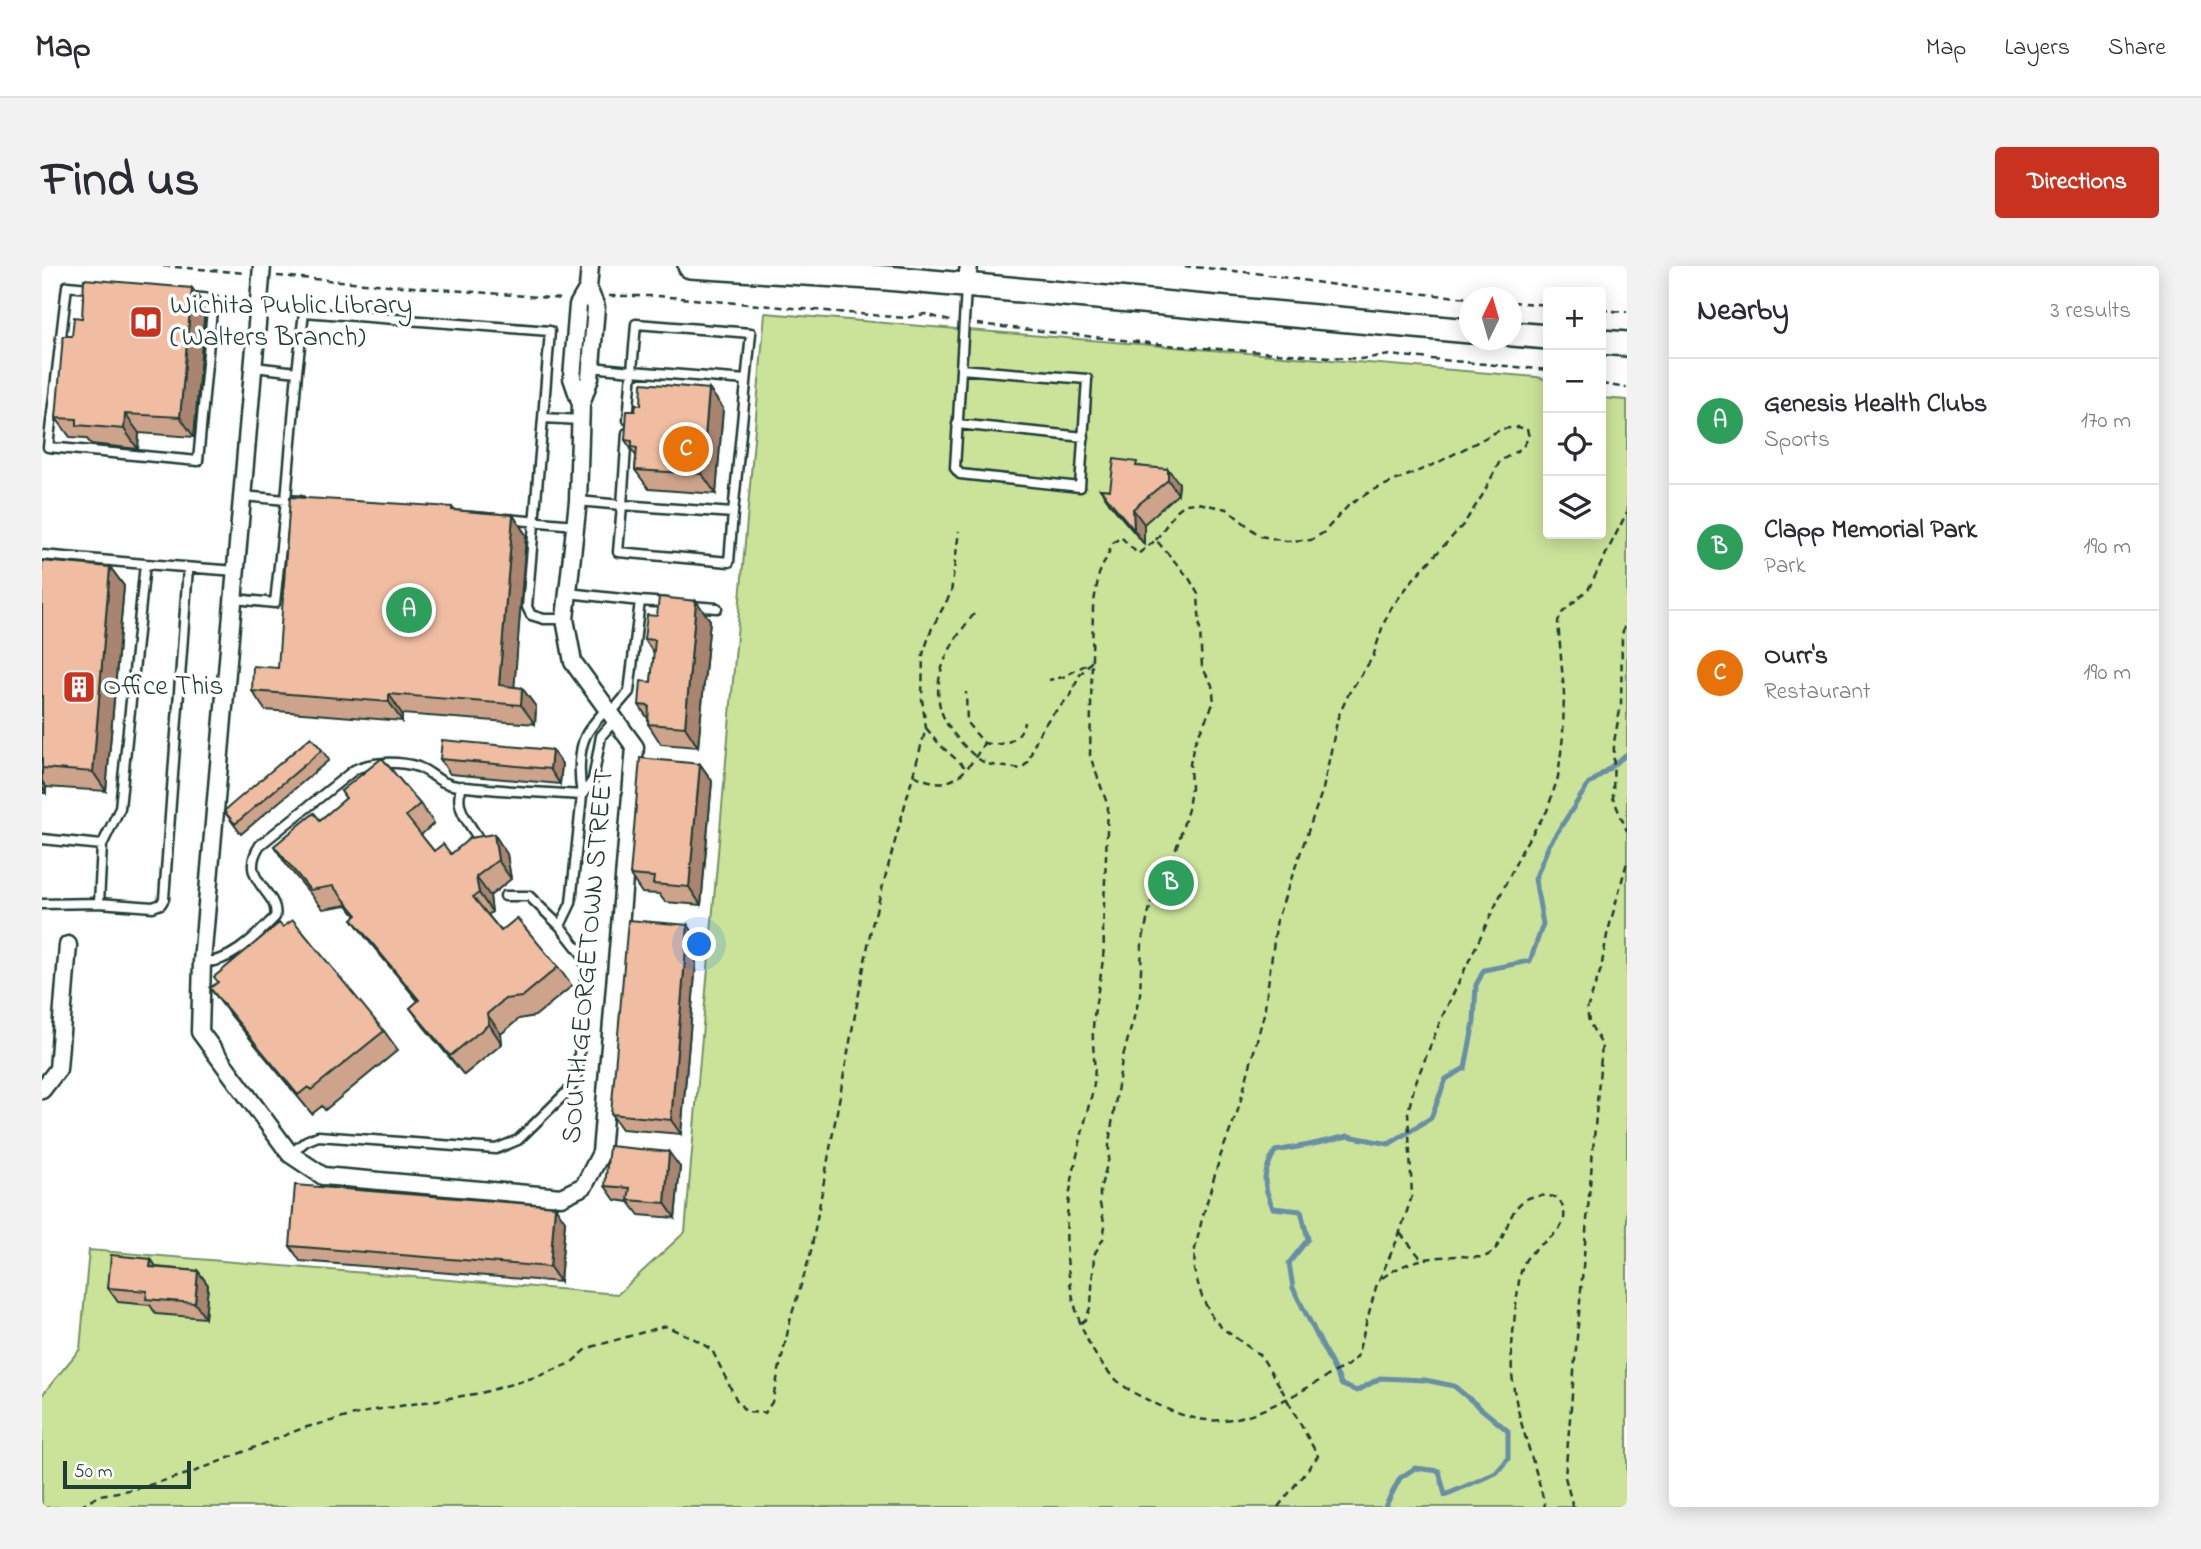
<!DOCTYPE html>
<html lang="en">
<head>
<meta charset="utf-8">
<style>
	body { margin:0; font-family:"Indie Flower",sans-serif; background:#f2f2f3; color:#2b2b33 }
	.controls { position:absolute; right:21px; top:21px; display:grid; overflow:hidden; border-radius:7px; box-shadow:0 4px 18px #0003 }
	.controls button { width:63px; height:63px; display:grid; place-items:center; padding:0; border:0; border-bottom:2px solid #e1e1e2; background:#fff; color:#2b2b33; font:35px sans-serif }
	.compass { position:absolute; left:1417px; top:21px; width:63px; height:63px; border-radius:50%; background:#fff; box-shadow:0 4px 18px #0003; rotate:5deg }
	.scale { position:absolute; left:21px; bottom:18px; width:128px; box-sizing:border-box; padding-left:7px; border:4px solid #1f3d34; border-top:0; font-size:19px; line-height:24px; white-space:nowrap; color:#1f3d34; -webkit-text-stroke:5px #fff; paint-order:stroke }
	.you { position:absolute; left:658px; top:679px; width:24px; height:24px; margin:-18px; border:5px solid #fff; border-radius:50%; background:#1a73e8; box-shadow:0 0 0 10px #1a73e833 }
	.badge { display:grid; place-items:center; width:46px; height:46px; border-radius:50%; background:#c8321e; color:#fff; font-size:23px; font-weight:700 }
	.pin { position:absolute; translate:-50% -50%; border:4px solid #fff; box-shadow:0 2px 7px #0006 }
	.list { margin:0; padding:0; list-style:none }
	h2 { display:flex; justify-content:space-between; align-items:center; height:91px; margin:0; padding:0 28px; font-size:30px }
	h2 small { font-size:23px; font-weight:400; color:#7c7c81 }
	.list li { display:grid; grid-template-columns:46px 1fr auto; gap:21px; align-items:center; box-sizing:border-box; height:126px; padding:0 28px; border-top:2px solid #e1e1e2 }
	.list b { display:block; font-size:26px; white-space:nowrap }
	.list p { margin:0; font-size:23px; white-space:nowrap; color:#7c7c81 }
	.list em { font-size:23px; font-style:normal; color:#7c7c81 }
	.icon { flex:none; width:38px; height:38px; fill:none; stroke:currentColor; stroke-width:2; stroke-linecap:round; stroke-linejoin:round }
	.map { position:relative; flex:none; width:1585px; height:1241px; overflow:hidden; border-radius:7px }
	header { display:flex; align-items:center; gap:42px; box-sizing:border-box; height:98px; padding:0 35px; background:#fff; border-bottom:2px solid #e1e1e2 }
	header strong { font-size:33px }
	nav { display:flex; gap:38px; margin-inline-start:auto; font-size:24px }
	.intro { display:flex; align-items:center; justify-content:space-between; box-sizing:border-box; height:168px; padding:0 42px }
	h1 { margin:0; font-size:49px }
	.button { padding:18px 32px; border-radius:7px; background:#c8321e; color:#fff; font-size:24px; font-weight:700 }
	main { display:flex; gap:42px; padding:0 42px }
	aside { flex:1; background:#fff; border-radius:7px; box-shadow:0 4px 18px #0003 }
	.map>svg:first-child { display:block }
</style>
</head>
<body>
<header>
<strong>Map</strong>
<nav><a>Map</a><a>Layers</a><a>Share</a></nav>
</header>
<div class="intro"><h1>Find us</h1><a class="button">Directions</a></div>
<main>
<div class="map">
<svg width="1585" height="1241" viewBox="0 0 1585 1241">
	<rect width="100%" height="100%" fill="#fff"/>
	<filter id="ink" filterUnits="userSpaceOnUse"><feTurbulence type="fractalNoise" baseFrequency=".0143" numOctaves="2"/><feDisplacementMap in="SourceGraphic" scale="14" xChannelSelector="R" yChannelSelector="G"/><feConvolveMatrix kernelMatrix="1 2 1 2 8 2 1 2 1" color-interpolation-filters="sRGB"/></filter>
	<g filter="url(#ink)">
		<path fill="#cbe399" stroke="#759066" stroke-width="2" d="M723 47 1495 111 1506 114V268H1559V132L1585 134V1241H0V1129L38 1083 47 984 576 1028 643 966Z"/>
		<g fill="none" stroke-linecap="round" stroke-linejoin="round">
			<path stroke="#678fa6" stroke-width="5" d="M1343 1241 1358 1212 1373 1202 1397 1205 1403 1229 1454 1207 1466 1193V1165L1412 1120 1383 1114 1338 1112 1315 1125 1300 1119 1251 1022 1247 997 1266 973 1259 945 1231 942C1220 917 1220 909 1233 885L1267 879 1306 870 1347 878 1389 852 1404 813 1423 802 1432 756 1434 719 1442 704 1488 695 1501 658 1493 613 1507 579 1546 519 1585 488"/>
			<defs>
				<path id="service" d="M25 20 171 33 156 195 6 181Z
					M549 101 590 105 586 154
					M919 103 1045 113 1038 221 918 208 913 202 924 22
					M255 106 262 46 508 65 501 152
					M915 158 1042 171
					M202 230 244 234 255 106 212 101
					M536 235 580 239 585 167
					M691 247 687 296 576 286 580 239 691 247 709 67 594 58 590 105 704 114
					M463 253 534 259
					M0 289 103 298 78 542 60 579 57 637
					M103 298 194 305
					M526 327 598 335 587 426 568 448
					M193 333 233 337 244 234 259 235
					M598 335 626 337
					M649 340 675 342
					M523 353H502L489 349 485 341 501 152 539 154
					M565 442C558 451 549 459 544 469 536 485 537 511 540 529L551 514 559 470 573 454
					M420 520C411 540 426 555 436 572
					M0 573 60 579
					M463 630H487L518 660
					M0 638 57 637 111 641 119 638 122 633 146 302
					M160 696C188 698 214 670 233 651 239 626 194 615 218 579L312 504C329 495 358 495 376 501 392 507 395 517 415 520 456 525 498 526 540 529L529 637 518 660 540 688 544 702 536 802 533 816 528 823 476 874 454 883 276 870 264 875 248 888"/>
				<path id="minor" d="M220 0 160 696 158 766 248 888 281 910 519 931 542 920 559 887 593 481 531 396 523 353 536 235 539 138 548 112 554 41 546 22
					M924 19 927 0
					M539 138 530 112 536 39 546 22 548 0
					M0 824 16 803 26 679"/>
				<path id="secondary" d="M648 0 845 12 1428 65
					M1470 68 1506 71
					M1559 76 1585 78"/>
			</defs>
			<use href="#service" stroke="#1f3d34" stroke-width="13"/>
			<use href="#minor" stroke="#1f3d34" stroke-width="21"/>
			<use href="#secondary" stroke="#1f3d34" stroke-width="28"/>
			<path stroke="#1f3d34" stroke-width="2.5" stroke-dasharray="7 5" stroke-linecap="butt" d="M121 0 204 7
				M1142 0 1213 7 1307 21 1428 32
				M235 10 521 33
				M567 30H616L863 52 883 48 911 56
				M1470 36 1506 39
				M1559 44 1585 46
				M935 58 1134 80 1318 93 1348 89 1506 104
				M1559 118 1585 122
				M1114 274 1134 245 1143 238 1156 237 1185 243 1218 270 1244 275 1269 274 1281 267 1307 239 1329 225 1395 197 1460 163 1476 161 1485 163 1487 171 1480 182 1458 195 1440 230 1421 259 1373 311 1349 342 1341 359 1331 391 1307 427 1296 451 1281 523 1235 653 1222 748 1196 844 1178 891 1160 953 1153 983 1152 1004 1160 1031 1170 1051 1180 1062 1219 1090 1239 1122
				M932 348C900 387 878 432 917 474 924 482 936 495 946 498 956 501 968 501 979 503L986 496 996 469 1008 451 1029 429 1037 410 1049 396 1021 411 1007 414
				M1585 349 1580 369 1579 439 1572 476 1571 532 1585 565
				M884 462 898 479 925 503
				M942 477C960 481 978 476 982 456
				M872 509C909 528 924 508 942 477L925 457 924 426
				M1358 967 1378 991
				M1340 1012C1366 994 1385 991 1417 990 1425 990 1437 993 1444 990 1472 979 1458 917 1516 932 1538 965 1496 973 1483 995 1480 1000 1478 1009 1477 1015 1474 1040 1468 1082 1470 1106 1473 1152 1494 1196 1503 1241
				M1039 1057 1044 1053 1049 1039 1052 989 1061 973 1063 960 1058 938V923L1067 892V877L1080 794 1098 730 1100 677 1110 632 1129 596 1137 574 1146 543 1149 522 1148 498 1152 478 1172 436 1170 419 1160 401 1156 328 1147 312 1114 274 1096 288 1079 271 1071 277 1057 308 1051 341 1048 490 1066 540 1061 664C1065 698 1052 730 1051 764 1050 781 1054 799 1052 817 1051 827 1047 837 1045 847 1039 872 1033 896 1029 920 1016 987 1028 1094 1096 1129 1118 1140 1140 1152 1165 1154 1212 1159 1265 1120 1306 1099L1315 1091 1334 1021 1356 972 1370 930 1366 846 1373 818 1400 751 1482 580 1505 545 1516 511 1521 470 1522 427 1516 356 1520 347 1547 322 1585 246
				M38 1241 58 1229 93 1223 149 1207 261 1162 333 1144 439 1127 497 1110 529 1097 546 1082 623 1060 651 1072 670 1084 694 1133 704 1146 723 1147 730 1136 749 1051 768 990 829 663 884 462 880 433 881 388 890 362 909 327 917 265
				M1236 1241 1276 1190 1248 1139
				M1531 1241 1523 1211 1560 779 1547 756 1545 743 1559 703 1565 669 1585 596"/>
			<use href="#service" stroke="#fff" stroke-width="8"/>
			<use href="#minor" stroke="#fff" stroke-width="16"/>
			<use href="#secondary" stroke="#fff" stroke-width="23"/>
			<path stroke="#1f3d34" stroke-width="2.5" stroke-dasharray="7 5" stroke-linecap="butt" d="M1239 1122 1248 1139"/>
		</g>
		<path fill="#cea38b" stroke="#1f3d34" stroke-width="2" d="M150 22 163 41 152 171 97 167 96 183 49 178 44 172 28 171 14 152 40 52Z
			M667 123 681 142 674 228 607 223 593 204 594 190 583 174 593 145 599 139Z
			M1098 200 1137 217 1136 228 1102 258V278L1068 238 1058 223 1068 224Z
			M410 241 412 244 471 249 484 269 472 421 480 422 494 441 493 458 360 448V455L223 444 210 425 236 402Z
			M0 295 68 301 82 320 64 525 4 521V527H0Z
			M654 335 668 354 656 481 619 478 606 458V453L597 439 609 416 612 387 602 373 615 350Z
			M280 484 287 494 199 568 182 545Z
			M510 484 520 498 518 518 408 508 398 493Z
			M658 498 670 515 659 639 623 636 617 628 600 627 588 609Z
			M299 525 378 538 392 557 379 569 392 585 409 588 452 568 465 588 469 613 448 630 450 646 446 649 459 665 516 701 530 720 493 750 477 753 459 768 460 778 422 809 382 761 368 742 376 735 324 672 310 653 314 650 305 639 281 643 245 600 232 580 278 554 304 533Z
			M646 659 656 674 639 868 580 863 569 848Z
			M168 722 342 765 356 784 283 844 280 840 270 848 182 741Z
			M638 901 633 952 597 949 587 936 573 934 563 920Z
			M523 955 518 1016 258 995 248 980Z
			M109 993 114 1001 156 1005 166 1019 163 1052 114 1048 108 1039 76 1036 66 1022Z"/>
		<path fill="#a88471" stroke="#1f3d34" stroke-width="2" d="M150 22 163 41 152 171 138 151Z
			M667 123 681 142 674 228 660 208Z
			M83 148 97 167 96 183 82 163Z
			M1126 203 1137 217 1136 228 1126 214Z
			M1091 243 1102 258V278L1092 264Z
			M471 249 484 269 471 439 457 419Z
			M68 301 82 320 64 525 51 506Z
			M654 335 668 354 656 481 643 461Z
			M480 422 494 441 493 458 479 439Z
			M347 428 360 448V455L347 436Z
			M510 484 520 498 518 518 508 503Z
			M658 498 670 515 659 639 647 621Z
			M0 515 4 521V527L0 521Z
			M452 568 465 588 469 613 456 594Z
			M434 611 448 630 450 646 437 627Z
			M646 659 656 674 639 868 629 854Z
			M445 748 459 768 460 778 447 758Z
			M627 886 638 901 633 952 623 937Z
			M513 940 523 955 518 1016 508 1001Z
			M109 993 119 1008 108 1001Z
			M156 1005 166 1019 163 1052 153 1037Z"/>
		<path fill="#f0bda2" stroke="#1f3d34" stroke-width="2" d="M42 13 150 22 138 151 83 148 82 163 35 159V153L14 152 21 70H30L32 51 40 52Z
			M600 117 667 123 660 208 593 204 595 182 590 181V175L583 174 585 145H593L594 138 599 139Z
			M1072 193 1095 196 1094 200 1126 203V214L1091 243 1092 264 1058 223 1068 224Z
			M248 231 410 241V244L471 249 457 419 480 422 479 439 347 428V436L210 425 211 400 236 402Z
			M0 295 68 301 51 506 0 502Z
			M617 331 654 335 643 461 606 458 607 440 597 439 599 415 609 416 613 374 602 373 605 349 615 350Z
			M269 471 280 484 193 558 182 545Z
			M400 474 510 484 508 503 398 493Z
			M340 492 378 538 364 550 392 585 401 578 409 588 428 572 452 568 456 594 434 611 437 627 431 631 459 665 475 652 516 701 480 731 463 733 445 748 447 758 408 790 368 742 377 734 310 653 315 649 291 620 268 624 232 580 272 547 278 554 304 532 299 525Z
			M598 492 658 498 647 621 611 618 612 611 588 609Z
			M251 654 342 765 269 824 266 821 256 829 168 722 176 716 172 711 237 657 241 661Z
			M586 654 646 659 629 854 569 848Z
			M567 880 627 886 623 937 586 934 588 922 563 920Z
			M253 919 513 940 508 1001 248 980Z
			M69 989 109 993 108 1001 156 1005 153 1037 104 1033 105 1025 66 1022Z"/>
	</g>
	<defs>
		<symbol id="library-square" viewBox="-11 -11 22 22"><rect x="-9" y="-9" width="18" height="18" rx="4" fill="#c8321e" stroke="#fff"/><path d="M-6-4Q-3-5.5-.7-3.5V5Q-3 3-6 4ZM6-4Q3-5.5 .7-3.5V5Q3 3 6 4Z" fill="#fff"/></symbol>
		<symbol id="building-square" viewBox="-11 -11 22 22"><rect x="-9" y="-9" width="18" height="18" rx="4" fill="#c8321e" stroke="#fff"/><path d="M-4-6H4V6H1V3H-1V6H-4ZM-2.5-4.3h1.7v1.8h-1.7ZM.8-4.3h1.7v1.8H.8ZM-2.5-1h1.7V.8h-1.7ZM.8-1h1.7V.8H.8Z" fill="#fff"/></symbol>
	</defs>
	<g fill-rule="evenodd">
		<use href="#library-square" x="85" y="37" width="38" height="38"/>
		<use href="#building-square" x="18" y="402" width="38" height="38"/>
	</g>
	<g text-anchor="middle" dominant-baseline="central" stroke-width="7" stroke-linejoin="round" paint-order="stroke">
		<g font-size="28" fill="#1f3d34" stroke="#fff" text-anchor="start">
			<text x="128" y="40">Wichita Public Library<tspan x="128" dy="32">(Walters Branch)</tspan></text>
			<text x="61" y="421">Office This</text>
		</g>
		<g font-size="28" fill="#1f3d34" stroke="#fff">
			<text transform="translate(547 690) rotate(-85)">SOUTH GEORGETOWN STREET</text>
		</g>
	</g>
</svg>
<div class="controls">
<button>+</button>
<button>−</button>
<button><svg class="icon" aria-label="locate" viewBox="0 0 24 24"><circle cx="12" cy="12" r="6"/><path d="M12 2v4M12 18v4M2 12h4M18 12h4"/></svg></button>
<button><svg class="icon" aria-label="layers" viewBox="0 0 24 24"><path d="M12 4l9 5-9 5-9-5zM3 14l9 5 9-5"/></svg></button>
</div>
<svg class="compass" viewBox="-18 -18 36 36"><path d="M0-13l5 13h-10z" fill="#e53935"/><path d="M0 13l5-13h-10z" fill="#7c7c81"/></svg>
<div class="scale">50 m</div>
<div class="you"></div>
<div class="pin badge" style="left:367px;top:344px;background:#2e9e5b">A</div>
<div class="pin badge" style="left:1129px;top:617px;background:#2e9e5b">B</div>
<div class="pin badge" style="left:644px;top:183px;background:#e8710a">C</div>
</div>
<aside>
<h2>Nearby<small>3 results</small></h2>
<ul class="list">
<li><span class="badge" style="background:#2e9e5b">A</span><div><b>Genesis Health Clubs</b><p>Sports</p></div><em>170 m</em></li>
<li><span class="badge" style="background:#2e9e5b">B</span><div><b>Clapp Memorial Park</b><p>Park</p></div><em>190 m</em></li>
<li><span class="badge" style="background:#e8710a">C</span><div><b>Ourr's</b><p>Restaurant</p></div><em>190 m</em></li>
</ul>
</aside>
</main>
</body>
</html>
